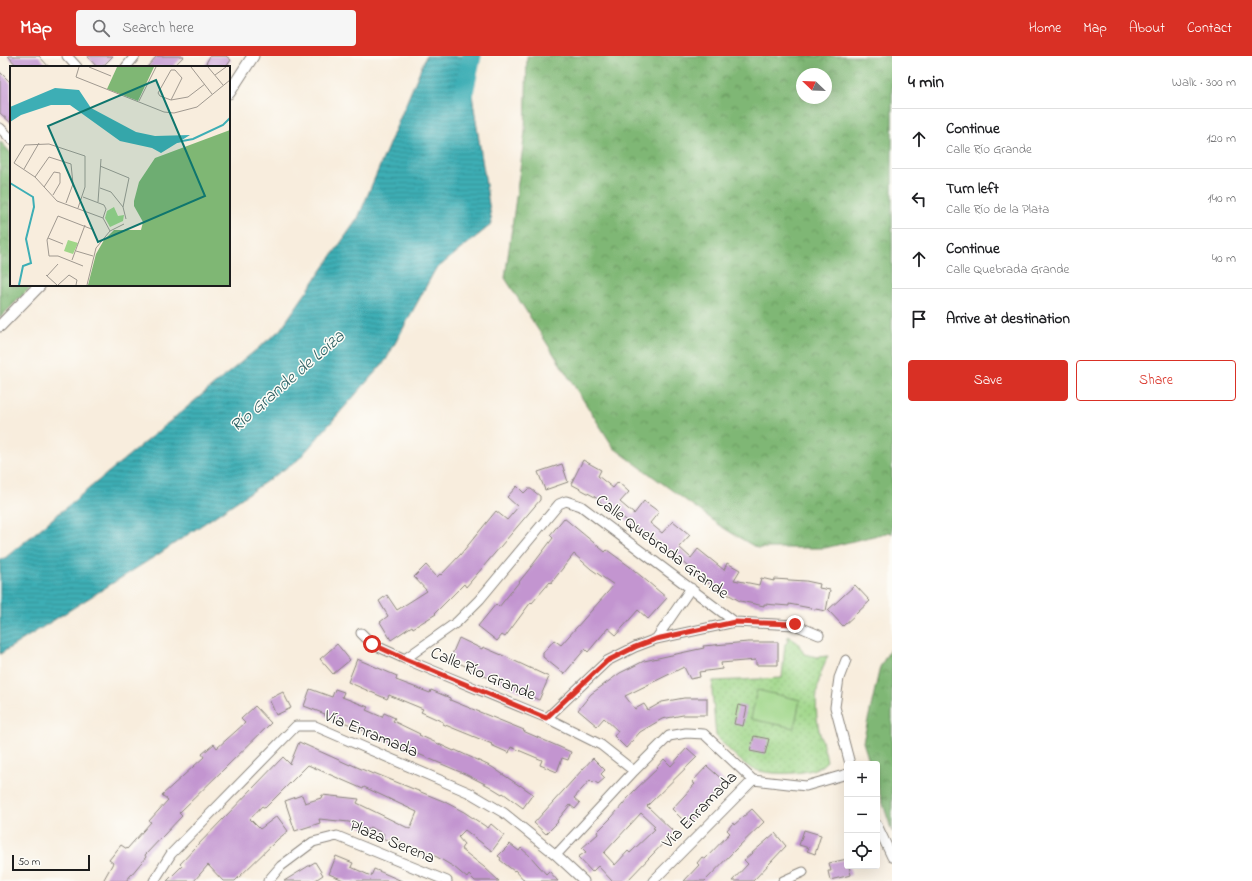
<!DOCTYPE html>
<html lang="en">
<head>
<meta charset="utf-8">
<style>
	body { margin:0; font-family:"Indie Flower",sans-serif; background:#f6f6f6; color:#202124 }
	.controls { position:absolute; right:12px; bottom:12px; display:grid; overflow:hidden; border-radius:4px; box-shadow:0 4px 16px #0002 }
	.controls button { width:36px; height:36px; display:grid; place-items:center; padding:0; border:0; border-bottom:1px solid #e0e0e0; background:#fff; color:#202124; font:20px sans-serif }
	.compass { position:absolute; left:796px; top:12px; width:36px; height:36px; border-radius:50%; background:#fff; box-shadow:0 4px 16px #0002; rotate:293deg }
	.scale { position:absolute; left:12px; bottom:10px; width:78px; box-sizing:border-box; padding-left:4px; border:2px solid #1c1c1c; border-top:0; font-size:11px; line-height:14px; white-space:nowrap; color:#1c1c1c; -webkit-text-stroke:3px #fdfcf7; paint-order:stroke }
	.stop { position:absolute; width:12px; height:12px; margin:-9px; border:3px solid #d93025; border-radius:50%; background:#fff }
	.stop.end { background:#d93025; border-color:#fff; box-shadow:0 1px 4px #0008 }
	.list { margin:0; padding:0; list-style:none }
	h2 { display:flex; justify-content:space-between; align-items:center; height:52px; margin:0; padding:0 16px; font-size:17px }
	h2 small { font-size:13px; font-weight:400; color:#757577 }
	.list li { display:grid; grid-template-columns:26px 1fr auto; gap:12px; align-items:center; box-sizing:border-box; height:60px; padding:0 16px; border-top:1px solid #e0e0e0 }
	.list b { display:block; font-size:15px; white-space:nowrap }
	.list p { margin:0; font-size:13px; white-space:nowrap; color:#757577 }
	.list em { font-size:13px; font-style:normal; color:#757577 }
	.actions { display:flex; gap:8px; padding:12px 16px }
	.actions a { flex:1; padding:9px 0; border:1px solid #d93025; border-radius:4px; text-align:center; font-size:14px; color:#d93025 }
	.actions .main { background:#d93025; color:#fff }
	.icon { flex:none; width:22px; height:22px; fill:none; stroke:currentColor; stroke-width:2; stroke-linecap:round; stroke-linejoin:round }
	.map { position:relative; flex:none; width:892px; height:825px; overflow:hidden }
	header { display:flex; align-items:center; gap:24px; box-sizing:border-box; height:56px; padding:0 20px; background:#d93025; color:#fff }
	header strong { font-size:19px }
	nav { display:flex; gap:22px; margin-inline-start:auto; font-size:14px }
	.search { width:280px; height:36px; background:#f6f6f6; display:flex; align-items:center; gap:10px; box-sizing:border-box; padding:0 14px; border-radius:4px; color:#757577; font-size:15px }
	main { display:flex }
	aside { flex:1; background:#fff }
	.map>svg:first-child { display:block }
</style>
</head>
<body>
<header>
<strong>Map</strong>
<div class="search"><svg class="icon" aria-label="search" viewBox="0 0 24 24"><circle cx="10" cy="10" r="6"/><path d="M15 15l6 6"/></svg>Search here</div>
<nav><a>Home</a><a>Map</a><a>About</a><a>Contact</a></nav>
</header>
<main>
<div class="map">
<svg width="892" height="825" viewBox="0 0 892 825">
	<defs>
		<pattern id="forest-crowns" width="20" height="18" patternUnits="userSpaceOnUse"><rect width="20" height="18" fill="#7fb774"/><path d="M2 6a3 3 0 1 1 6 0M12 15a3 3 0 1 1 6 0" fill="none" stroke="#67945e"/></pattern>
		<pattern id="park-dots" width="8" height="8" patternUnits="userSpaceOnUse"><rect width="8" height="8" fill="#9fd688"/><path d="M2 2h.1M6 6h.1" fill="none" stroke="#88b775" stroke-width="1.8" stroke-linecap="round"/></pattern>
		<pattern id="water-rules" width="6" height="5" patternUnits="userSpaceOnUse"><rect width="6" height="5" fill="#3daeb5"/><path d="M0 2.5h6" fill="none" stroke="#328d92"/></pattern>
	</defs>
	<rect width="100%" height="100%" fill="#fdfcf7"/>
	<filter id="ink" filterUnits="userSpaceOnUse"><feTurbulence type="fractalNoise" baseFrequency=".025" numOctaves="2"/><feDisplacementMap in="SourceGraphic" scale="8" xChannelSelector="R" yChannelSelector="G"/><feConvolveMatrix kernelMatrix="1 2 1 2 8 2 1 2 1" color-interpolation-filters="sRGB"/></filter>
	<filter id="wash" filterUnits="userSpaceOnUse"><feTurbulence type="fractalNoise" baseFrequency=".012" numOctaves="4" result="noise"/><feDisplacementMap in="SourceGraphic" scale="16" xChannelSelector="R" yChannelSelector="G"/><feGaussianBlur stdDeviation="0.9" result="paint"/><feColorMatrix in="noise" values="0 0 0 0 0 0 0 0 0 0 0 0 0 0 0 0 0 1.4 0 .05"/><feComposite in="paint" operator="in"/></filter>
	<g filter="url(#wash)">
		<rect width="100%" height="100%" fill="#f8eddd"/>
		<path fill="url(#forest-crowns)" stroke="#4e6a48" fill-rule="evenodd" d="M527 0H892V478L890 476 825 492H757L725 473 614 392 505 222 525 76ZM802 18H826V42H802Z
			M0 85 11 97V229H33L0 262Z
			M892 590V776L877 729V708H870L863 686 880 611Z"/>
		<path fill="url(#park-dots)" stroke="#5e7952" d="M788 580 798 587 804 598 817 601 828 600C817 621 814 646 818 669 820 681 825 693 827 705 824 708 821 711 817 712 803 719 767 719 753 713 739 706 727 691 716 680L712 635 713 625 782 622 785 588 788 586Z"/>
		<path fill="#9fd688" stroke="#5e7952" d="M757 634 800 644 794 672 751 663Z"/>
		<path fill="url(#water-rules)" stroke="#2c6568" d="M426 0H466L492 168 435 214 386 304 298 404 159 498 0 598V503L5 502 280 274 358 162Z"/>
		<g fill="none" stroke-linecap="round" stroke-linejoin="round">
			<path stroke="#3daeb5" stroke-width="19" d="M463 41 472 0"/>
		</g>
		<g id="blocks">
			<path fill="#c395d0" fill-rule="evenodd" d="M8 0H39L49 11H18Z
				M87 0H113L102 11H97Z
				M157 0H184L173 11H147Z
				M210 0H226L231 4 226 11H204Z
				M0 16 11 27V67L0 57Z
				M583 404 601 414 598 420 613 432 618 426 629 436 620 446 634 458 644 445 659 456 650 467 662 477 673 465 690 479 679 491 691 502 698 493 724 514 727 507 740 514 734 524 759 529 761 522 774 525V523L806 525 820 528 819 532 830 534 826 555 789 548V550L764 548V550L740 545 706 526 649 478 648 481 621 460 619 462 595 441 571 428Z
				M562 408 568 426 545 434 538 416Z
				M517 430 524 437 528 433H531L540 440V444L466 531 464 528 435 557 436 558 413 572 412 570 391 584 380 566 388 560 379 545 387 539 397 554 427 535 414 521 426 509 437 521 440 518 441 519 460 499 496 455 507 464 518 451 507 441Z
				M564 462 605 496 607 494 629 510 667 542 648 563 638 554 616 579 608 572 588 596 585 593 564 618 543 601V597L554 584 561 589 614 529 591 513 574 498 551 527 550 526 532 547 531 546 505 581 502 579 497 585 478 570 496 548 499 551 531 511 553 482 550 479Z
				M855 529 870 545 843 570 828 554Z
				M459 582 482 593 483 591 504 600 549 621 539 644 473 615 474 614 450 603Z
				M748 586H778V609H756V604L721 607 722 613 699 616 700 621 690 623 684 611 625 640 635 653 644 648 648 654 662 646 684 642H707V659H683L662 663 640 676 626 692 614 680 618 675 604 662 597 670 578 654 591 638 620 617 644 605 704 592 703 590Z
				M337 588 350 604 333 618 320 603Z
				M357 603 397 620 396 624 430 637 431 634 450 642V644L524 674 523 675 571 696 568 704 562 702 557 716 540 709 542 704 511 691 509 697 491 689 492 688 443 668V666L421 656 423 653 389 639 387 643 348 626Z
				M310 633 332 641 335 633 344 636 342 641 368 651 366 654 382 661 384 657 395 662 393 665 420 678 419 679 454 695 455 694 492 711 520 730V729L533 738 523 752 503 737 502 738 489 730 465 718 346 667 325 660V658L304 650Z
				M283 636 291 652 276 659 269 643Z
				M738 649 747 651 743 670 734 668Z
				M255 650 271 667 179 757 182 760 145 799 146 801 126 825H103L113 807 109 804 121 789 127 793 151 766 149 765 168 744 162 739 204 701 202 698 214 688 217 692 245 667 241 663Z
				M754 680 769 683 765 698 750 695Z
				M299 686 350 709V708L373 718 374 717 443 745 464 756 488 772 491 768 504 779 492 795 465 774 458 781 464 788 461 793 484 811 499 825H475L469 819 467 822 454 811 437 801 391 782 390 785 382 782 384 778 370 771 368 774 349 766 319 763 320 767 295 775 285 745 302 739 305 747 321 742 322 739 359 743 357 747 410 773 417 756 364 731 363 733 308 709 265 752 262 750 250 763 260 773 277 760 288 775 278 783 235 825H223L208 809 194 825H167L182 810 180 808 195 792 283 701 290 708Z
				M687 692 697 701 647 750 674 776 627 825H612L598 810 592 816 578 801 586 796 582 792 598 778 597 776 612 761 633 736 658 712 657 711 664 703 671 710ZM641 757 655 770 653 772 655 773 630 797 628 795 615 809 604 797Z
				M593 702 605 714 601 718 605 722 598 728 594 725 593 727 590 724 574 742 580 747 575 753 570 749 557 765 558 766 546 778 534 767Z
				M707 710 725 726 687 768 672 753 695 728 692 726Z
				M752 753 764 766 734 795 705 825H684L699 809 697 807 702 801 705 803 730 777 727 774 733 767 734 769Z
				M804 774 821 779 815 798 807 795 809 792 799 789Z
				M775 777 786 790 753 825H732L748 808 744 804Z
				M510 788 519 795 521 792 530 800 546 818 549 815 558 825H525L515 814 514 815 500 804 501 802 498 800Z
				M336 800 353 807 351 811 371 820 374 813 402 825H346L329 818Z
				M847 803V810H849L851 819 830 824 828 815H831L829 807Z
				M315 806 323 819 314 825H284Z"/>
		</g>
	</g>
	<g filter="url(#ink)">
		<use href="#blocks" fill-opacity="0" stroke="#8a847c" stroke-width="1"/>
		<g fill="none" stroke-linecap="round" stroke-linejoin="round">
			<defs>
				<path id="minor" d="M67 0 77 11
					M126 11 135 0
					M0 72 11 83
					M361 577 372 588 405 603 547 662 601 689 634 715
					M656 583 691 532
					M405 603 457 566 480 543 559 448 566 445 581 450 735 566 795 569 819 579
					M846 604 839 622 835 651 850 708
					M547 662 607 605 635 591 656 583 735 566
					M877 769 892 801
					M556 799 634 715 669 680 686 677 704 678 753 724
					M154 825 171 798 296 670H315L470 737 504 757 556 799 584 825
					M268 825 281 810 313 786 337 780 447 825
					M653 825 753 724 806 730 847 718
					M783 825 803 816"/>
				<path id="tertiary" d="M229 37 253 0
					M0 270 40 229"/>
			</defs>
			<use href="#minor" stroke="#8a847c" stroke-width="11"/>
			<use href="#tertiary" stroke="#8a847c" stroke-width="13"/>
			<use href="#minor" stroke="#fff" stroke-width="9"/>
			<use href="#tertiary" stroke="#fff" stroke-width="11"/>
		</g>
	</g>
	<g fill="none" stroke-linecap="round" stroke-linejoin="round" filter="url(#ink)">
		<path stroke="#d93025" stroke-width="5" d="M372 588 405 603 546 662 607 605 635 591 656 583 735 566 795 568"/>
	</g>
	<g text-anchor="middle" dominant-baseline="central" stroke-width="3" stroke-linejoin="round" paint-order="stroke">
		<g font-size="17" fill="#1c1c1c" stroke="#fdfcf7">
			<text transform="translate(662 491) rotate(37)">Calle Quebrada Grande</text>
			<text transform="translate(483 618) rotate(23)">Calle Río Grande</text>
			<text transform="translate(371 678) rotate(22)">Vía Enramada</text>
			<text transform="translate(700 754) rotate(-46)">Vía Enramada</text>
			<text transform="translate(392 786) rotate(22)">Plaza Serena</text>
		</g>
		<g font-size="18" font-style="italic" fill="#2b5e61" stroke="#fdfcf7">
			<text transform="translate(288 326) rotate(-41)">Río Grande de Loíza</text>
		</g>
	</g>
	<g transform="translate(10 10)">
		<rect width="220" height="220" fill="#f8eddd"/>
		<path d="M107 1H144L128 35 97 23ZM220 64V219H78L86 188 94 174 104 164H131L133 156 124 140V135L129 116 145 92Z" fill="#7fb774"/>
		<path d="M104 141 108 150 114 149 113 155 100 161 95 152 97 145ZM58 174 68 177 63 188 54 185Z" fill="#9fd688"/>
		<path d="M45 22 69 24 81 42 126 66 145 70 180 69 151 87 142 82 110 75 60 39H41L11 49 0 56V41Z" fill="#3daeb5"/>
		<path fill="none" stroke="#3daeb5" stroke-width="2" d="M167 76 183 73 213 59 220 52M0 117 23 131 24 141 16 173 21 197 13 200 9 219"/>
		<path fill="none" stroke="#a09990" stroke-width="1" d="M69 1 66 11 154 46 164 47 187 41 220 14M79 1 101 10M181 1 202 28M198 1 213 19M161 4H165L172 12 161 34 150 30 148 27ZM205 9 216 1M161 34 178 31 195 18M129 35 146 1M90 100 119 112 113 141 116 153M14 103 29 77M25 111 39 91 61 98 63 118 56 137M34 121 44 106 50 107V117L43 129M90 122 101 126 113 141M73 131 94 139 96 143 93 152M88 136 91 93M68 142 75 121V90L39 78 15 79 4 97 25 111 47 135 93 152 100 165M38 172 53 178M66 185 83 190M62 194 75 159M73 200 48 190H39L37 174 48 150 84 164M36 209 47 219M37 210 48 198M48 219 59 209 67 214 66 219M77 219 86 182 100 165 114 158"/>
		<path fill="#0f766e" fill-opacity="0.15" stroke="#0f766e" stroke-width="2" d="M146 14 195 130 88 176 38 60Z"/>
		<rect width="220" height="220" fill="none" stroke="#1c1c1c" stroke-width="2"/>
	</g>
</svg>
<div class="controls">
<button>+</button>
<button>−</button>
<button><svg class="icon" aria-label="locate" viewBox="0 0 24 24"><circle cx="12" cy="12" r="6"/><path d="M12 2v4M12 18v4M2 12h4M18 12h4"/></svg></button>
</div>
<svg class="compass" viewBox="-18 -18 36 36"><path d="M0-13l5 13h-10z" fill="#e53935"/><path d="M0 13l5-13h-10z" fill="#757577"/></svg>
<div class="scale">50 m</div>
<div class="stop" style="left:372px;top:588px"></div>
<div class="stop end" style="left:795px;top:568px"></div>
</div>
<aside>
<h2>4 min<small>Walk · 300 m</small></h2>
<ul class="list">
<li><svg class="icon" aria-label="ahead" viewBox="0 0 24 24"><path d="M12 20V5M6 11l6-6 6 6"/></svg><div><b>Continue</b><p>Calle Río Grande</p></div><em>120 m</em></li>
<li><svg class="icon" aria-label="left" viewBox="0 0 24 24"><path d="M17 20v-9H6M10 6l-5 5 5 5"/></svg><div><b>Turn left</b><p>Calle Río de la Plata</p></div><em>140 m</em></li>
<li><svg class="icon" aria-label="ahead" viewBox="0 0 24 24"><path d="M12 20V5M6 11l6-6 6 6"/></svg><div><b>Continue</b><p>Calle Quebrada Grande</p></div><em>40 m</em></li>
<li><svg class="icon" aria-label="arrive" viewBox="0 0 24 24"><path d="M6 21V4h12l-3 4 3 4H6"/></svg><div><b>Arrive at destination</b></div></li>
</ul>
<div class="actions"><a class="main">Save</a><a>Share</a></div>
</aside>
</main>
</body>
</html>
